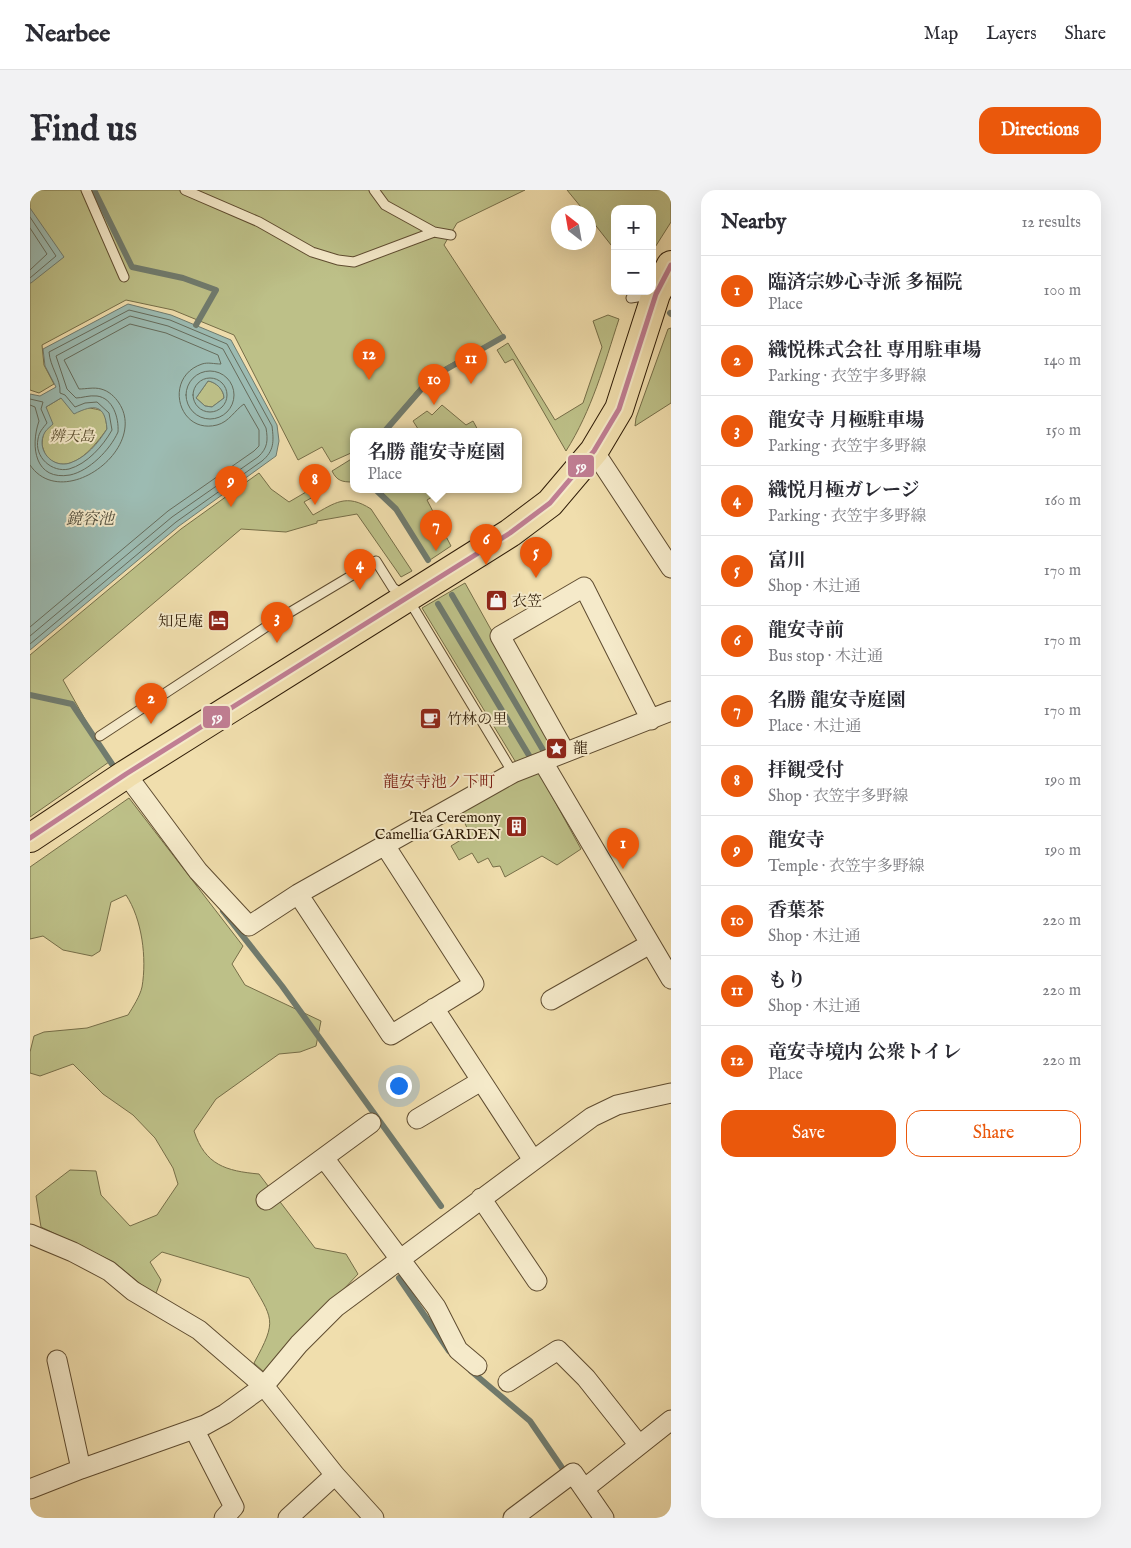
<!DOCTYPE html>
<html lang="en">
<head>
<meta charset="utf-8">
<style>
	body { margin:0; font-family:"IM FELL English","Noto Serif JP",serif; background:#f2f2f3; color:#2b2b33 }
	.controls { position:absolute; right:15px; top:15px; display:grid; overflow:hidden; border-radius:10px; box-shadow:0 5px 20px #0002 }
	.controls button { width:45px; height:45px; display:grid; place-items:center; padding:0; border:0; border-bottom:1px solid #e1e1e2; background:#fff; color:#2b2b33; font:25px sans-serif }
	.compass { position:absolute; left:521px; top:15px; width:45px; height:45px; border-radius:50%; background:#fff; box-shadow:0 5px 20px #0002; rotate:329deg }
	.you { position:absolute; left:368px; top:895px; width:18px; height:18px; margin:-12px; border:4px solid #fff; border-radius:50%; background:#1a73e8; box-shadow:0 0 0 8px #1a73e833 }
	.badge { display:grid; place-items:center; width:32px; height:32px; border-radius:50%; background:#ea580c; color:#fff; font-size:16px; font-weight:700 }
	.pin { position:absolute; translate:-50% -41px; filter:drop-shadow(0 1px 2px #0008) }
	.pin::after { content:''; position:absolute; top:26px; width:18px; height:15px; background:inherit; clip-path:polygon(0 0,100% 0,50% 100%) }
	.popup { position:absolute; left:320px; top:238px; width:172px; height:65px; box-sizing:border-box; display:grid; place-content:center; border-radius:10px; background:#fff; filter:drop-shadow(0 1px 4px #0005); font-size:16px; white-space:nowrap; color:#7c7c81 }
	.popup b { font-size:19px; color:#2b2b33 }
	.popup::after { content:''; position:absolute; left:50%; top:100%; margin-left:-10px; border:10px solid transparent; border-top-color:#fff }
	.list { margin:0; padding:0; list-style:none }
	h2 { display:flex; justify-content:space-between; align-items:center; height:65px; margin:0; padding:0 20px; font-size:21px }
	h2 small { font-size:16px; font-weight:400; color:#7c7c81 }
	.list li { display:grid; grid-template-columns:32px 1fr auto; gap:15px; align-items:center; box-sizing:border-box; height:70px; padding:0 20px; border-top:1px solid #e1e1e2 }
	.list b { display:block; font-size:19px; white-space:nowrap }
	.list p { margin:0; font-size:16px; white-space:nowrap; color:#7c7c81 }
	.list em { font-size:16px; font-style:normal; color:#7c7c81 }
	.actions { display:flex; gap:10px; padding:15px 20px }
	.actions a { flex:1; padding:11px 0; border:1px solid #ea580c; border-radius:15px; text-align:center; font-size:18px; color:#ea580c }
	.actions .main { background:#ea580c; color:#fff }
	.map { position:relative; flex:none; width:641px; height:1328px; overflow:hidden; border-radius:15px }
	header { display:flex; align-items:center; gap:30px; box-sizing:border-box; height:70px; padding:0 25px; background:#fff; border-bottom:1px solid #e1e1e2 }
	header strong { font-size:24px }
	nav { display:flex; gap:28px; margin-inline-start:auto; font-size:18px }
	.intro { display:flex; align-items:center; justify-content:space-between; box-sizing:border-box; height:120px; padding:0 30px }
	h1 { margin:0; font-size:35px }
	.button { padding:12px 22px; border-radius:15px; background:#ea580c; color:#fff; font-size:18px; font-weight:700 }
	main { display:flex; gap:30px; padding:0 30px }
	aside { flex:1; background:#fff; border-radius:15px; box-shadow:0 5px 20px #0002 }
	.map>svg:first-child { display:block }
</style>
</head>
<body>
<header>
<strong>Nearbee</strong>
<nav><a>Map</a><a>Layers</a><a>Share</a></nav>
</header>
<div class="intro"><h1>Find us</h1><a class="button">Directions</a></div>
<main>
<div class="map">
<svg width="641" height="1328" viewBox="0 0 641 1328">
	<rect width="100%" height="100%" fill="#f0dead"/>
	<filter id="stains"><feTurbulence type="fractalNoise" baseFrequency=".004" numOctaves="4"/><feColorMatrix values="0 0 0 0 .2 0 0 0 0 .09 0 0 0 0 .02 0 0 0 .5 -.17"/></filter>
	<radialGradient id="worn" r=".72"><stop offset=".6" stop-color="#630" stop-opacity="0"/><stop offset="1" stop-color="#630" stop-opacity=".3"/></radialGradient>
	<path fill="#bdc088" stroke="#766e48" d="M0 0H495L427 33 414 55 473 145 399 186 352 242H324L323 266 321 263 301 272 292 257 268 270 204 145 143 120 96 110 12 155 14 175 24 194 9 203 0 200Z
		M537 0H641V32L622 62V19H585V60L559 27 558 22H555Z
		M578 125 589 129C574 175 562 220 536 261L483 169 475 173 467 160 478 153 525 230 553 213 572 157 563 131Z
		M641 138V213L605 236 606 228 638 139Z
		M178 191C186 192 194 200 194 208L182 217 175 216 166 208Z
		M31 208C39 211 47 215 55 217 72 221 75 217 77 239 66 254 44 284 22 271 16 268 14 262 12 255 12 250 16 225 16 217Z
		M412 215 436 235 443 231 449 242H390L383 231 397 221 402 225Z
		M323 268V292C312 292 307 291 302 281Z
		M229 283 241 299 259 312 288 295 292 302 274 312 283 325C305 313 316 303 341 319L382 381 371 387 327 324 287 331V333L256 342 211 339 33 490 79 572 0 627V465L151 339Z
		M350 300H413L397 310 421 356 400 370 367 317Z
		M435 393 527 558 490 573 485 571 392 418Z
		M507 579 551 659 527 675 512 666 475 687 470 676 463 677 458 668 448 673 442 663 429 670 421 656 434 648 439 642 429 621Z
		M99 608 213 756 202 774 215 795 291 831 286 856 270 862 249 864 186 909 164 941C175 975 196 981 229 984L285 1058 316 1064 328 1084 235 1183 224 1173C248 1129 243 1130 219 1088L132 1062 120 1072 131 1090 125 1106 84 1072 11 1037 6 1006 40 980 66 981 71 1005 100 1036 127 1025 148 994 143 978 125 948 103 925 73 904 43 874 10 886 0 883V862L4 846 14 842 57 838 98 825C103 817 110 806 112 797 117 768 112 729 96 705L81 712 70 761 62 766 33 760 13 746 0 749V677Z"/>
	<path fill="#9cbbb2" stroke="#707b6e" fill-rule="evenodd" d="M0 18 34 67 1 93H0Z
		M98 114 141 125 201 150 247 235 249 251 246 266 149 336 0 460V204L10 206 26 197 15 176 13 159ZM178 191C186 192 194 200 194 208L182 217 175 216 166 208ZM31 208 44 224C64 214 75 214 77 239 68 253 57 267 40 273 22 279 5 259 15 242 17 239 21 236 23 234L16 217Z"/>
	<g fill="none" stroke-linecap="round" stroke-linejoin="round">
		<path stroke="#666c5c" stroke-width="1" d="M0 27 26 66 0 88
			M0 38 17 64 0 80
			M156 205a24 24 0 1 1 48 0a24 24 0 1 1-48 0Z
			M163 205a17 17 0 1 1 34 0a17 17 0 1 1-34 0Z
			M0 209 13 212 11 219 17 233C13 238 9 242 8 249 4 267 22 283 39 279 57 274 73 256 82 240L79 223 67 212 55 213 45 217 35 205 30 203C31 189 20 177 19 162L99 120 140 130 197 154 242 236C244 252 244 261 232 271L146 332 0 454
			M0 215 5 217 9 231C0 257 5 291 40 285 59 281 80 260 88 242 89 228 83 208 67 206 59 205 52 208 46 208L37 199 26 166 100 126 138 136 193 159 236 238C238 250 238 258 228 267L142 327 0 446
			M0 275C32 323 119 259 89 213 85 207 79 201 71 199 64 197 56 199 49 199L34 170 100 134 136 143 188 165 191 174C184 174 178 172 172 174 133 187 148 245 187 235 199 232 205 220 214 214L229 240V256L224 261 138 321 0 437"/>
		<path stroke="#707b6e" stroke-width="6" d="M64 0 102 77 153 88 186 100 166 135
			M640 123 641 124
			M354 242 401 188 473 147
			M346 300 366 319 398 370
			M422 405 513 560
			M408 414 500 567
			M0 505 42 514 82 574
			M193 721 252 796 411 1016
			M369 1088 419 1161
			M441 1181 500 1231 537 1285"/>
		<defs>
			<path id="service" d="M56 0 94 87
				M155 0 229 32 282 62 308 70 324 72 404 42 421 45
				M344 0 355 15 404 42
				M601 108 620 105
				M70 546 242 433 346 371 363 398 377 407 483 583"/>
			<path id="minor" d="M564 261 641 378
				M535 562 470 446 554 397 621 530
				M513 572 641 789
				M96 584 168 681 219 736 268 704 483 583 641 521
				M268 704 361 845 444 794 354 654
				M521 810 620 754
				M404 818 503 970
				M387 929 451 891
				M294 968 406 1117 428 1160 447 1176
				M451 1008 507 1091
				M236 1010 341 933
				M0 1044 43 1062 79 1081 103 1101 169 1140 234 1196 305 1285 344 1328
				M27 1170 51 1279
				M478 1192 528 1160 556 1188 609 1255
				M164 1239 204 1317 194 1328
				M0 1299 51 1279 175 1235 195 1224 234 1196 269 1154 306 1117 562 927 587 915 641 903
				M554 1299 641 1230
				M258 1328 305 1285
				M483 1328 543 1283 574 1328"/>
			<path id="primary" d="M0 648 96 584 480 343 520 313 564 261 589 219 626 104 641 75"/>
		</defs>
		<use href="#service" stroke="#5f4c30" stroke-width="11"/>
		<use href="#minor" stroke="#5f4c30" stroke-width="21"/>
		<use href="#primary" stroke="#2f1c07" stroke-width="30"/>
		<use href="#service" stroke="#f5eaca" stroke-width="9"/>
		<use href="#minor" stroke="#f5eaca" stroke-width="19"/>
		<use href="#primary" stroke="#f0dead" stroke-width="28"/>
		<defs>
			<path id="bus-1" d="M0 648 96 584 480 343 520 313 564 261 589 219 626 104 641 75"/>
		</defs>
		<use href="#bus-1" stroke="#f5eaca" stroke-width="9"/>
		<use href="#bus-1" stroke="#c07e93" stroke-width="5"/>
	</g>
	<defs>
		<symbol id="shop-square" viewBox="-11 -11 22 22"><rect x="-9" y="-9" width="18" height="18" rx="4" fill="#8f2418" stroke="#f5eaca"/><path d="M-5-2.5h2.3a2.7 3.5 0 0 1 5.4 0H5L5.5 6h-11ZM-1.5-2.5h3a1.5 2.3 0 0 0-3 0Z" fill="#fff"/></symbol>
		<symbol id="hotel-square" viewBox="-11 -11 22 22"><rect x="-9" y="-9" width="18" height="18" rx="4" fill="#8f2418" stroke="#f5eaca"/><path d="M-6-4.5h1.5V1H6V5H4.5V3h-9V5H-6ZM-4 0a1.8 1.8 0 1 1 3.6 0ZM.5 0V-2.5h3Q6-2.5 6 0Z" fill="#fff"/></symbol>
		<symbol id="cafe-square" viewBox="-11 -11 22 22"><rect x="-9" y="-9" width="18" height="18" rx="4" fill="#8f2418" stroke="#f5eaca"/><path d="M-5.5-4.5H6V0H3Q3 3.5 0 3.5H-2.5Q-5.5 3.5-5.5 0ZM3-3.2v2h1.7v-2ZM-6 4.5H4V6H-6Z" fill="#fff"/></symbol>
		<symbol id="sight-square" viewBox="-11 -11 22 22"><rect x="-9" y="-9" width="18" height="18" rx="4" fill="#8f2418" stroke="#f5eaca"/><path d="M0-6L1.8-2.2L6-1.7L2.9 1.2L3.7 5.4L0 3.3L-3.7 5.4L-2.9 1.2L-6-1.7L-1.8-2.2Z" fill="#fff"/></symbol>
		<symbol id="building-square" viewBox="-11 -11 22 22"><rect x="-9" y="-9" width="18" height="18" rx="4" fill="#8f2418" stroke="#f5eaca"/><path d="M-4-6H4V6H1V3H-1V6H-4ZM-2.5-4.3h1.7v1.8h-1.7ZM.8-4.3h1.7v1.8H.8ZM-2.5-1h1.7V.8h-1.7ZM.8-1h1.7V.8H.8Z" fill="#fff"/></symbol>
	</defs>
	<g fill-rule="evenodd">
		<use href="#shop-square" x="454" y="398" width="25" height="25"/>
		<use href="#hotel-square" x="176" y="418" width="25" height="25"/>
		<use href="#cafe-square" x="388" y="516" width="25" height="25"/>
		<use href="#sight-square" x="514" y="546" width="25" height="25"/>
		<use href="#building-square" x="474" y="624" width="25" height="25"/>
	</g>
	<g text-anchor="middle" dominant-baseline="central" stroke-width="4" stroke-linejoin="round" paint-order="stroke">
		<g font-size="15" font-style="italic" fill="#5a4d2e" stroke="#f5eaca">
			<text x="42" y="246">辨天島</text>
		</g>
		<g font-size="15" fill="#2f1c07" stroke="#f5eaca" text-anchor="start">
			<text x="482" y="411">衣笠</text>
			<text x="173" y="431" text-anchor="end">知足庵</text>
			<text x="417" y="529">竹林の里</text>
			<text x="543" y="558">龍</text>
			<text x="471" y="627" text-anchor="end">Tea Ceremony<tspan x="471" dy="17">Camellia GARDEN</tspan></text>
		</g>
		<g font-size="16" font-style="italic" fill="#504c3a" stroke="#f5eaca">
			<text x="60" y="330">鏡容池</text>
		</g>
		<g font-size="16" fill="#7a1f14" stroke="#f5eaca">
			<text x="409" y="593">龍安寺池ノ下町</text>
		</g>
	</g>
	<g stroke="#f5eaca" stroke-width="2">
		<rect x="537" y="264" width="28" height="24" rx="5" fill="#c07e93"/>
		<rect x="172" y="515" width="29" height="24" rx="5" fill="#c07e93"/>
	</g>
	<g font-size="14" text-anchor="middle" font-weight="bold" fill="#fff">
		<text x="551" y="281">59</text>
		<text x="187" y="532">59</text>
	</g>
	<rect width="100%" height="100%" filter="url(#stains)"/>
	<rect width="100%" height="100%" fill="url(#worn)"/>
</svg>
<div class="controls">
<button>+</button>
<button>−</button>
</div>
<svg class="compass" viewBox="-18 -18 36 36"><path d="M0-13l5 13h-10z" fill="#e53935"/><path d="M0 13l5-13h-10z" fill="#7c7c81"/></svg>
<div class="you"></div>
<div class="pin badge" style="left:593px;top:679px">1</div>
<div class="pin badge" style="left:121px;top:534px">2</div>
<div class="pin badge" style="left:247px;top:453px">3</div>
<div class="pin badge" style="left:330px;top:400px">4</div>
<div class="pin badge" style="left:506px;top:388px">5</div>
<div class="pin badge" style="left:456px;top:375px">6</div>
<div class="pin badge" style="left:406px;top:361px">7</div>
<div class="popup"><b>名勝 龍安寺庭園</b>Place</div>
<div class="pin badge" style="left:285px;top:315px">8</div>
<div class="pin badge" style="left:201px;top:317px">9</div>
<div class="pin badge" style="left:404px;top:215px">10</div>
<div class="pin badge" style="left:441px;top:194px">11</div>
<div class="pin badge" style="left:339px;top:190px">12</div>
</div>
<aside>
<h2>Nearby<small>12 results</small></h2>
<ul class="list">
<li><span class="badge">1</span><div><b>臨済宗妙心寺派 多福院</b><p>Place</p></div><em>100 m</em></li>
<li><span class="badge">2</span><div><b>織悦株式会社 専用駐車場</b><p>Parking · 衣笠宇多野線</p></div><em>140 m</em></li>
<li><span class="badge">3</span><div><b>龍安寺 月極駐車場</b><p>Parking · 衣笠宇多野線</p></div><em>150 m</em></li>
<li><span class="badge">4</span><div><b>織悦月極ガレージ</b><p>Parking · 衣笠宇多野線</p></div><em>160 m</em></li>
<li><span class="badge">5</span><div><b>富川</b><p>Shop · 木辻通</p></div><em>170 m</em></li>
<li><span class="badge">6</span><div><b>龍安寺前</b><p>Bus stop · 木辻通</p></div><em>170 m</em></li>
<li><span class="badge">7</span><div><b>名勝 龍安寺庭園</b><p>Place · 木辻通</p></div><em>170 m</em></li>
<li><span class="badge">8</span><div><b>拝観受付</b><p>Shop · 衣笠宇多野線</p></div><em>190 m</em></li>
<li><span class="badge">9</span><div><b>龍安寺</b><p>Temple · 衣笠宇多野線</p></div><em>190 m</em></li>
<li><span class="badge">10</span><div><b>香葉茶</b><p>Shop · 木辻通</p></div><em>220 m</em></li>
<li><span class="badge">11</span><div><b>もり</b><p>Shop · 木辻通</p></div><em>220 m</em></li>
<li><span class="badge">12</span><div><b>竜安寺境内 公衆トイレ</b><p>Place</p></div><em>220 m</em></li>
</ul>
<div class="actions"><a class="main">Save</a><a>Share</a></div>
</aside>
</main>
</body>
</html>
